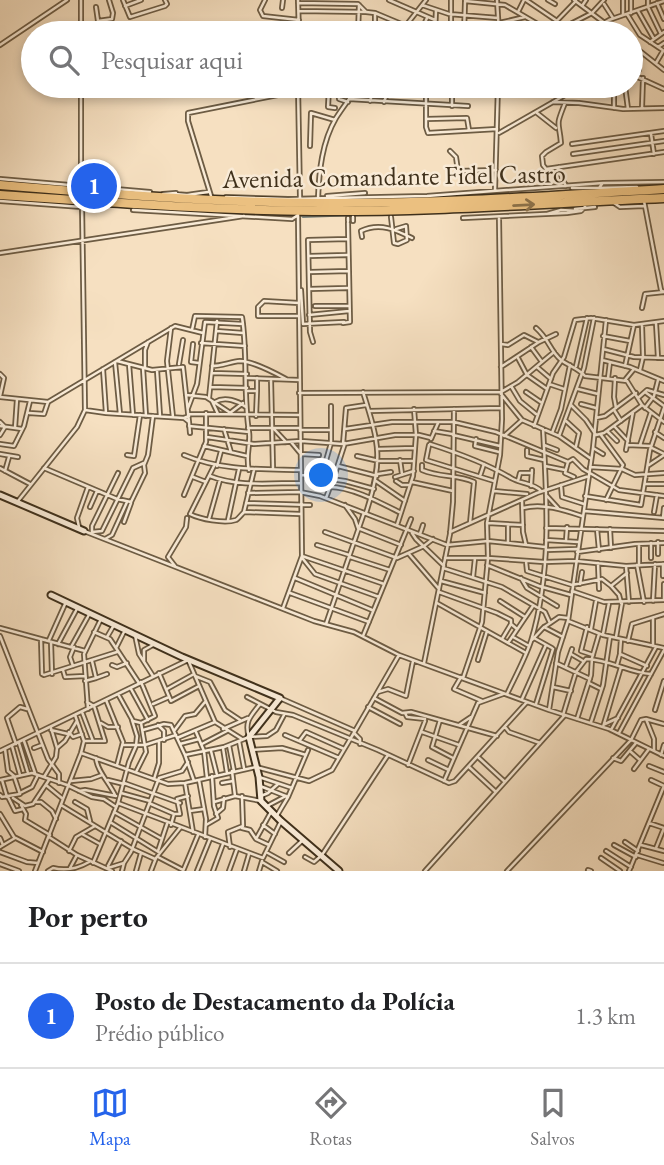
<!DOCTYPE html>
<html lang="pt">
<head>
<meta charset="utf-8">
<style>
	body { margin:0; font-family:"EB Garamond",serif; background:#f6f6f6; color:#202124 }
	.you { position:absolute; left:322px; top:476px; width:24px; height:24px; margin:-18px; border:5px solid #fff; border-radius:50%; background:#1a73e8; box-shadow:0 0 0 10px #1a73e833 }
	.badge { display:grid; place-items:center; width:46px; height:46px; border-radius:50%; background:#2563eb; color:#fff; font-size:23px; font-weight:700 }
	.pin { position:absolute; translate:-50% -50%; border:4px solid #fff; box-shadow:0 2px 7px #0006 }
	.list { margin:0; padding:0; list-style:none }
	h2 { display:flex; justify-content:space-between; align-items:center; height:91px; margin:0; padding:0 28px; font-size:30px }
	h2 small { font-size:23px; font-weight:400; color:#757577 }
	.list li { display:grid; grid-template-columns:46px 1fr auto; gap:21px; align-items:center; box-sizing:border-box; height:105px; padding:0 28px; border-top:2px solid #e0e0e0 }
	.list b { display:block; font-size:26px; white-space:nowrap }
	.list p { margin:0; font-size:23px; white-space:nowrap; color:#757577 }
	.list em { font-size:23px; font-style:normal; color:#757577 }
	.icon { flex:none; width:38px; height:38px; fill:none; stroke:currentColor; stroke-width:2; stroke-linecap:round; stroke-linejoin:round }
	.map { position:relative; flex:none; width:664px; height:871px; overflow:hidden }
	.search { position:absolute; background:#fff; box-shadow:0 4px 10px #0003; left:21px; right:21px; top:21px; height:77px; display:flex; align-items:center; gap:18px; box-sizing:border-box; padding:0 24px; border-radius:38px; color:#757577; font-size:26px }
	.sheet { height:196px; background:#fff }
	nav { display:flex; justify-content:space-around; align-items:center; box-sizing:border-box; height:98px; border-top:2px solid #e0e0e0; background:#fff; font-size:19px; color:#757577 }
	nav a { display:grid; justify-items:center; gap:4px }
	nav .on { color:#2563eb }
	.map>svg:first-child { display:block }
</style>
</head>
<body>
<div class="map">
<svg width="664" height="871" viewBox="0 0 664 871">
	<rect width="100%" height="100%" fill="#f6e0c1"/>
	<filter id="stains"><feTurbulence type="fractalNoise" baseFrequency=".00286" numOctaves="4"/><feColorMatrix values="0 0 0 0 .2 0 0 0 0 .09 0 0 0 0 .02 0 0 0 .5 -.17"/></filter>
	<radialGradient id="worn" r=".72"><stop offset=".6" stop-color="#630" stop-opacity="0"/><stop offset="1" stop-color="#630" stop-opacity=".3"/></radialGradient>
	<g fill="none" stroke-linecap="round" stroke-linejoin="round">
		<path stroke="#7b837d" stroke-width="2" d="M300 214 303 217 439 212"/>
		<defs>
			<path id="street" d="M81 0V33
				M123 0 130 17 165 6 167 4 165 0
				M265 0 260 10 263 16 299 20
				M298 0 299 33
				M389 0 435 20
				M497 0 499 33
				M526 0 557 21
				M548 0 555 4
				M574 0 618 33
				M623 0V14
				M631 0V13
				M648 0V7L661 34
				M465 1 505 5 548 30 576 1
				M298 3 358 4 366 12 375 13V33
				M657 3 664 19
				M604 4 613 18
				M422 5 449 14 498 18
				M125 6 141 0
				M582 6 586 0
				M96 7 98 21 112 19 113 13 109 0
				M282 8 283 0
				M299 11 367 12
				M638 11 654 39
				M518 12 524 0
				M375 13 406 26
				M627 14 640 35 664 51
				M499 23 525 17
				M358 26H375
				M299 27 358 28
				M423 27 427 18
				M464 32 495 33
				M358 33 359 5
				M400 33 426 0
				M435 33 436 10
				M451 33V0
				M464 33 465 2
				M518 33 532 30
				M553 33 592 13 604 0
				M586 33 609 20 664 1
				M650 42 664 32
				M631 44 664 70
				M0 45 67 0
				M658 47 664 43
				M631 56 637 49
				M656 63 663 51
				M631 66 639 70
				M631 74 664 89
				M81 86V186
				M298 86 300 198
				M412 86 452 87
				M426 86V127L428 133 497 129
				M625 86 628 109
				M298 88H357
				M329 88 328 107 335 108
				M339 88V99L348 102
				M452 88V106
				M614 91V108
				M452 93 498 91
				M587 95 625 88
				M256 99 258 86
				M349 99 468 106
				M370 101 375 86
				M384 102 390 86
				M553 102 579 103 623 109 664 108
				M565 103C555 128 559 120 561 143L546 152 542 156 543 165 546 169 664 152
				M642 108 643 78
				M537 113 556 128
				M426 119 467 118 469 130
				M499 133 581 86
				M651 134 654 154
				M572 144 664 131
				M310 146 311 113 335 120
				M450 151 456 157 458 171 496 170
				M573 154 664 141
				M559 167 558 170 566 186
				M0 179 150 192
				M572 188H599L602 184
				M599 188 637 187
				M495 190 498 86
				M163 194 176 193
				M174 194 188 195
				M187 195 208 192
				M211 196 188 121V113L298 91
				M327 196 365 193
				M226 197 288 199 427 196 603 183 664 182
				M318 199C319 171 322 142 336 118 343 107 351 97 358 86
				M0 201 82 207
				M644 201 661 290 664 292
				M614 203 620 207 644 206
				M575 209 595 207
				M133 210 292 219 298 215
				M547 214 561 210 578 211
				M391 217 394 243 398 244 407 240 406 226 396 229
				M463 218 567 213 581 211 585 207
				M348 221V218
				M353 221V217
				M362 237 361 231C380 222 396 230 412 238
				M0 253 244 216
				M309 256 347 255
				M310 272 349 271
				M309 289 348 288
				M301 290 303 324 344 322
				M315 306H349
				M642 308 645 294 664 292
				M309 315 349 311
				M298 316H258V307L264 301 299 303
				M343 323 350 322 348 223
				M656 323 658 358
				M171 328 167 361 173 417
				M536 328C549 339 550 351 561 360 569 366 578 368 585 376L627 381 642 405 664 422
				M192 330 195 316 242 317C248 355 243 394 249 432 251 444 245 457 249 470
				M216 331 243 333
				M603 336 630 341
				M313 342 310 332 308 240 348 239
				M201 343 245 346
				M193 344 191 362 199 363
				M501 344 508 345 524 335 538 342
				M531 347 542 362
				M603 349 634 357 664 358
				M518 358 527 375 547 389
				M602 360 630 367 664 381
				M117 361 152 370 183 367 189 422
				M115 362 120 414
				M129 364 133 415
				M179 364 183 340
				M212 366C222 366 230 362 240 361 252 361 275 373 286 379
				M576 366 587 318
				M625 366 634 325
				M501 367 539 342 556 334
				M537 367 551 379
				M143 368 146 416
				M145 368V350L148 342
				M103 369 106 413
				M157 370 160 416
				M640 370 643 357 642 325
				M212 373 247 374
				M0 374 4 378 0 396
				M247 378 299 380
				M608 378 610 362
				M615 378 614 397 616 408
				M271 379 273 469
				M625 380 634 369
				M549 384 564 389
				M511 386 520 401 536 414
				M211 387 247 388
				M578 389 598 394
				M246 391H257L256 416
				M257 391V378
				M363 392C380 446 383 459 366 513
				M526 392 542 403
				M645 392 664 406
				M299 393 501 392 518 382 554 352
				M501 394 522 420 559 436 590 458
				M186 395 206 397 232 414
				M0 397 48 402 175 326 203 333
				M209 398 217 321
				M638 398 647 390 664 395
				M212 401 218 414
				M215 402C225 396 238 401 246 407
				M581 404 596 408
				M571 405 586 420 596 435 604 433 641 406
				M188 408 197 384 205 322 243 324
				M645 408 654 396 658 380
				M85 410 106 413 184 418 189 416
				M614 410 621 421
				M369 411 501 408
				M29 413 44 414 48 402
				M230 413 243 403
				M189 414 299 415
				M184 418 189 422 190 433
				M596 418 605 416 636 393
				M566 421 579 433 576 446
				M0 422 5 427 0 435
				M0 426 22 429
				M189 426 249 432
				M534 426 553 373 564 357 575 320 591 318 634 325 664 321
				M614 426 628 441
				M15 428 17 399
				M248 428H300
				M224 429 231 452
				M274 429 286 442
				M345 429 392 422H454L496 432 568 462 573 459 583 469 619 490 664 496
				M300 430H331
				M434 431 452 434
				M607 431 617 441
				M655 432 664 438
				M552 433 561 409 570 365
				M453 435 500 446
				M601 435 623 465 606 500
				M504 436 522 420
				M559 436 584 368 594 318
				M207 437 254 444 301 441 343 444 395 435H419L431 438
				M431 439 438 423
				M476 439 475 446 499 452
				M291 442 301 454 319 455
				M0 444 14 446 24 426 30 401
				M343 444 346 408 366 405
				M430 444C458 453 486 463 511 478 521 484 534 483 541 491
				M429 445 426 460 494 481
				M544 445 557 450
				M627 445 651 446
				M640 445 651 412
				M204 446 247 456
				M593 448 603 454
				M652 448 664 454
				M378 449 415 448
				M527 450V456L544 460
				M626 450 633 412
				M0 454 18 457
				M127 455 134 456 140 415
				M184 455C222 471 260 469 301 470
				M357 456 379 461H414
				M400 460 402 474
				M568 462 565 473 574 477
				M422 465V470C441 478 457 474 474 482L470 523
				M649 465 664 455
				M214 466 190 514C200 519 224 524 236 520 238 519 242 514 244 512
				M217 466 221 451
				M338 466 377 476
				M545 466 565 470
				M590 467 622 469 635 475 664 473
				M0 468 30 484
				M44 468 117 499 131 502 145 473 144 465 148 455 153 416
				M254 470 244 512 300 514
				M5 471 9 457
				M378 474 391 472
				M302 475 345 481 374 489
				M210 476C237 487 272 483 300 483
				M480 476 484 464
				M193 477 206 482
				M395 477 414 471
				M321 478 331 443V406
				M333 480 345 443
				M376 481 405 501
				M396 481 402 485H410
				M518 481 520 473H532
				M412 482 453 491
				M646 484H664
				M561 485 562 497 584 504
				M531 486 532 470
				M494 491 527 494
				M248 493 300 492 320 496 447 545 488 541 545 547
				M184 495 206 442V413
				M547 496 558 508
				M585 496 641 505 650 450 664 408
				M326 498 330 487C352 487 381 503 401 513
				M522 500 523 532 526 545
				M18 501 77 427 85 410 82 204
				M246 503 310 505
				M345 505 355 519 358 528 401 545
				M90 507 97 491
				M523 508C543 503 564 510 582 516
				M584 511 664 518
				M654 512 657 495
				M663 518 664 508
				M209 519 220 480
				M228 520 239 469
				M124 522 131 503
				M488 523 523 525
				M397 525 413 476 416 435 414 409
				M79 527 77 518 88 487
				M546 528 664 531
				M597 529 599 550
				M610 529 611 548
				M84 531 314 621 354 632 399 655 549 710 609 729 664 756
				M92 532 102 531 133 468 144 463
				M325 532 397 558 424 546 433 539
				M450 532 537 493 589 476
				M412 533 416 539 444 566
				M92 534V526L118 473
				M420 534 423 525
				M105 539 112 535 127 502
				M546 540 578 542
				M566 541 567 527
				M508 542V525
				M317 545 349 555
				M546 550 577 549
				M577 552 635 544 664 543
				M409 554 439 589
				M658 554V542
				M302 556 384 584
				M350 557 390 570
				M445 558H488L544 562 576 561 626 566 664 564
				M651 558V543
				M303 559 315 574 379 597
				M526 561 527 571 572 585 602 579 611 586 627 573
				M598 563 599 589
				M663 564V576
				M487 565 539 586 571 595
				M637 565 644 602
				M639 565V544
				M175 566 168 557 186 527 187 518
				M626 566 629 602
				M443 568 502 587 545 612 550 623
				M473 577 475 558
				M295 578 372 610
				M521 578 527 588 557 606
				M441 581 485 593
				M580 584 582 572
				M611 586 619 595 621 603
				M572 591 604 602 664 600V584
				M439 592 497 613 511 620V624L517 629
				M290 593 369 622
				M500 601 525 617
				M653 601 655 564
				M437 603 526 653
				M283 608 302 556 298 214
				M653 618V646
				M568 621 603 635 664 648
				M326 624 364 513
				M544 627 563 637
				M587 627 581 651 593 655
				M0 628 85 651
				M591 629 596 601
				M94 632 110 639 139 683
				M603 634 609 603
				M135 635 139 654 153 676
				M0 636 48 759 59 774V783
				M363 636 411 519
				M107 637 114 625
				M513 637 529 646
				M616 637 622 603
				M534 638 552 648
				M41 639 42 674 44 675 117 652
				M502 639 511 624
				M49 640 66 602
				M532 640 543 628 559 617 568 618
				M628 641 632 624 664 614
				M51 642 52 674
				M508 643 533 606
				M58 644 78 607
				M71 647 90 613
				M116 648 125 630
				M620 653 621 639
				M571 654 583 661
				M478 660 487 631
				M144 661V650L153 645
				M189 662 215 722 242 739
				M424 663 450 534 453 502 454 409
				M556 663 590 679
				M112 665 117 667 127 663
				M617 665 620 654 647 666
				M73 666 70 657 74 647
				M566 666 572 649
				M63 670 65 677 85 676
				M159 673 171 701 199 686
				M195 676 210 682 225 710 240 720
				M461 677 454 689 482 701
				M96 678 107 674
				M463 678 482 622 488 558 487 523 500 455 502 419 499 218
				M85 681 96 678 92 661
				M589 683 601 689
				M553 687 571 691
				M131 689 148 720
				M167 689 194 674
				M378 692 388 689 406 696 413 661
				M118 694 133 721 141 723 155 716 141 682
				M507 694C515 677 525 659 531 641 552 572 547 500 543 429
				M247 697 276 712 293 715 378 750 449 783 455 781 527 702
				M374 698 402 713 411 712 497 736
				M282 699 355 731 399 655
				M522 699 546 645
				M106 700 123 742 117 765
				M153 704 169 697
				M536 704 553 649
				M368 707 400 724
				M88 709 84 654 101 619
				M549 710 558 652 568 621 593 448 606 320
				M655 710 664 681
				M82 712 93 741
				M405 713 407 717 425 719
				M563 715 576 672 586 659C609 659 629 673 651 674
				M577 719 591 675 592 658 599 634
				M646 719 654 739V751
				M646 719 664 724
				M440 720 432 747 453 758
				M591 722 603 685 610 637
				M101 723 108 727H118
				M605 724 618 718
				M158 725 164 731V740
				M459 725 471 717
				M505 727 509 732 540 743
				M603 727 621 667
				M51 728 57 748
				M223 729 248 718
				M51 730 68 734
				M143 730 164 724 171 725 185 755 194 781
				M611 730 656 647
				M174 731 185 716 195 714 205 702
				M69 732 73 737 82 734
				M196 732 204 751 207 778
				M422 732 459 745
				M354 733 360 739V744
				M619 733 664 650
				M285 735 339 758
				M249 737C244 721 251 716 260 704
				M177 738 215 722
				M300 740 306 732 344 749
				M24 741 35 773
				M84 741H105L94 706 87 702
				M239 741 244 768
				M19 743 28 773
				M16 744 7 718 20 707 27 709
				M180 744 199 739
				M202 744 227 731
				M123 745H145L176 735
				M229 745 234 771
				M12 746 20 775
				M34 748 42 745
				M223 748 227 773
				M252 750 282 748 306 755
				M0 751 188 660
				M211 751 217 775
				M631 752 640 760
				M81 753 168 784 185 783 256 767 309 781 332 770 355 731
				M185 755 224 747 249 737 267 736 276 730 284 715
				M661 755 664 745
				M478 757 505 782
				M96 758C97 771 109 782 115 795
				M613 758 621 761 636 743
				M428 760 449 770
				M408 765 425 721
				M649 766 664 772
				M469 767 496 792
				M634 769 649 749
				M232 771 235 796
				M136 772 146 752 141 723
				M44 777 56 757 57 748 65 741 77 721
				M259 777 292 788
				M154 779 159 763V742
				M0 780 32 773 67 785 92 797 104 799 116 807
				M2 780 7 797
				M108 780 124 784
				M199 780 206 819 205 837
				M651 780 664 786
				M71 781 91 779 102 775
				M444 781 478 703 503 694
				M124 783 180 803
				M185 783 193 832
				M222 783 233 781
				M46 785 63 799
				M260 786 288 797
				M79 791 85 790 116 796
				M20 793 32 787 38 775
				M121 793 150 801
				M0 795 2 797 20 794 14 776 8 771 5 749
				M261 796 268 793 278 784
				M8 797 15 811 23 809
				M13 798 25 806 33 804 49 780
				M36 802H41L52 811 56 819
				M75 802 87 809 90 821
				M214 802 235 796 261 801
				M118 803 263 858 281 821
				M151 804 174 814
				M21 805 26 814 25 820 50 835
				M61 805 133 849 155 859
				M269 805 286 796
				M190 811 204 809
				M114 812 162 839
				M0 814 14 837 43 852
				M216 814 223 808 224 798
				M276 817 288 797 308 750
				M110 822 160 853
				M649 823 664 828
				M171 825 174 814H180L177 799 188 796
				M206 825 218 818 214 806 212 776
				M263 825 275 834
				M242 828 250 830 256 839 269 845
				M82 834 100 844
				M49 837 77 855 112 871
				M0 838 3 845
				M256 839 271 812
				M625 842 638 851
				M614 845 636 857
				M641 845 664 851
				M0 847 15 838
				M230 847 228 832 243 826 242 796
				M656 848 664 828
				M69 851 76 837 95 826
				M158 851 167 824
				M606 851 631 867
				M0 852 27 862 38 863
				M266 852 284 862
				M289 853 303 840
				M637 855 663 863
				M158 857 183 870
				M305 857 314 862 322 855 388 755
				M601 858 620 871
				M262 862 277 871
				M93 863 118 803 129 762 136 746 137 736 132 720
				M0 864 19 871
				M108 866 121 841
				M70 868 77 855
				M108 868 124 863 131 852 159 778 182 771 188 762
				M588 870 591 871
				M35 871 81 753 84 741 75 715
				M48 871 53 868C65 871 77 869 89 862
				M122 871 124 863
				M136 871 141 853
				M151 871 156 858 180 828
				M183 871 198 835
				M197 871 210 839
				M213 871 223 844
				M229 871 237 849
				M244 871 249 854
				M259 871 262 861
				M425 871 565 715
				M507 871 631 740 641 720 646 719
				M629 871 664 786"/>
			<path id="secondary" d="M0 495 84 531
				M51 595 182 657 280 698 249 737 259 777 261 801 281 821 339 871"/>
			<path id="highway" d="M0 185C106 194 212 202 319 203 434 204 549 196 664 189
				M0 195C104 202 209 210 313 211 430 212 547 203 664 198"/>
		</defs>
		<use href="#street" stroke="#6d5c44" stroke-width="6"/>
		<use href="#secondary" stroke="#3f301b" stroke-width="9"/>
		<use href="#highway" stroke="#3f301b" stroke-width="11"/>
		<use href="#street" stroke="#f9ebd7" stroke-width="2.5"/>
		<use href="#secondary" stroke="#f9ebd7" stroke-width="5"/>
		<use href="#highway" stroke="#ebc080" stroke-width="8"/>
	</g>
	<defs><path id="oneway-shaft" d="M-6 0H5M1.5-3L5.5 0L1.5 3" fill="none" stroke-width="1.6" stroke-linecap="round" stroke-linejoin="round" transform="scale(1.75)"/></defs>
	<use stroke="#8c7148" href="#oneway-shaft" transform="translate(524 205) rotate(-3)"/>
	<g text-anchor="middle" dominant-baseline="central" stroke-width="5" stroke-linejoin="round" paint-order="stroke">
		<g font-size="26" fill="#3f301b" stroke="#f9ebd7">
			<text transform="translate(394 176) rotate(-1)">Avenida Comandante Fidel Castro</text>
		</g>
	</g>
	<rect width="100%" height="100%" filter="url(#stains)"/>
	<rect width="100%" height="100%" fill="url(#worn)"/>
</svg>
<div class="you"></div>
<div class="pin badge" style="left:94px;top:186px">1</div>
<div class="search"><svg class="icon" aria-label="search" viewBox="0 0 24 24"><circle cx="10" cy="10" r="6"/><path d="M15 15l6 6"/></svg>Pesquisar aqui</div>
</div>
<section class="sheet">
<h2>Por perto<small></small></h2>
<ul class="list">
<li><span class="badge">1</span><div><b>Posto de Destacamento da Polícia</b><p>Prédio público</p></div><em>1.3 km</em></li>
</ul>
</section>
<nav>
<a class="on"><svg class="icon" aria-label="map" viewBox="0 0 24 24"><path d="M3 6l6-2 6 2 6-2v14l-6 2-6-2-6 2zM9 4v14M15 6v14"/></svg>Mapa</a>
<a><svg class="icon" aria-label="directions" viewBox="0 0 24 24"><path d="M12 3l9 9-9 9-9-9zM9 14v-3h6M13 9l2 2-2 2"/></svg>Rotas</a>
<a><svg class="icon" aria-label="saved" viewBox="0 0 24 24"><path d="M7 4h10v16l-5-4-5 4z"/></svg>Salvos</a>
</nav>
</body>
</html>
